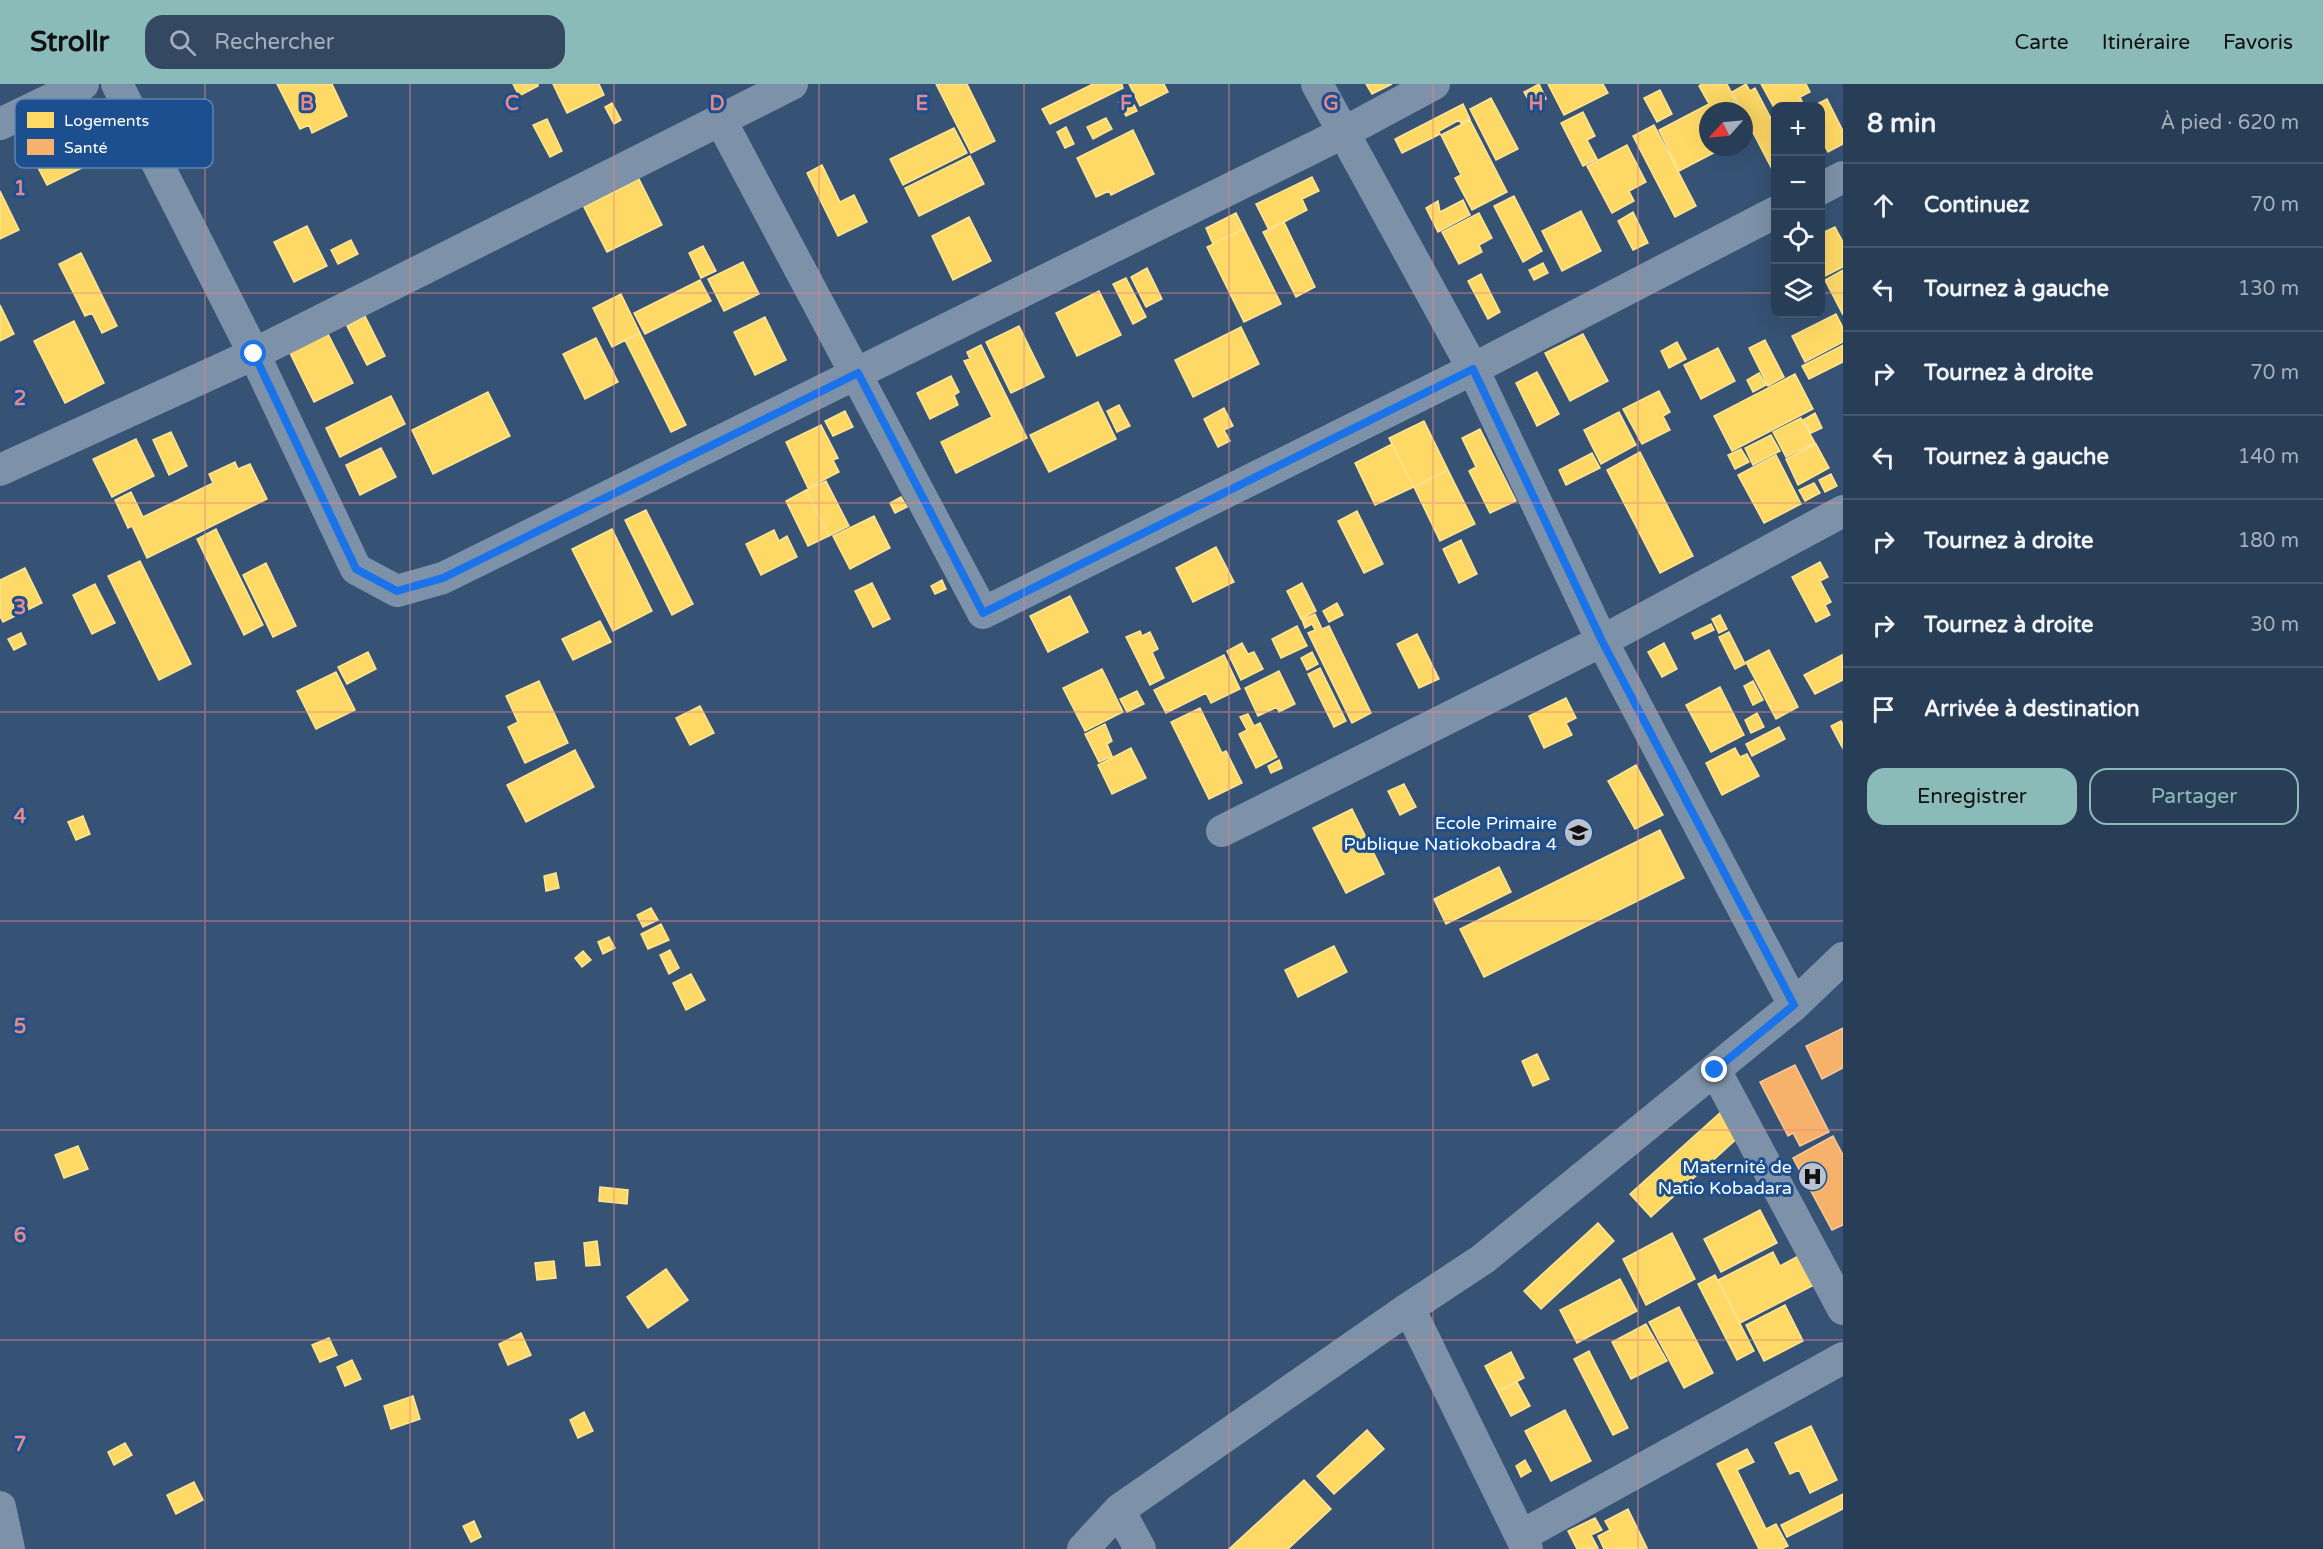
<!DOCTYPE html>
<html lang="fr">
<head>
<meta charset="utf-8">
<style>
	body { margin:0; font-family:"Varela Round",sans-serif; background:#344961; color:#f1f3f6 }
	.controls { position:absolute; right:18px; top:18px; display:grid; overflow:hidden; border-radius:12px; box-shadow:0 6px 24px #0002 }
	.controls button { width:54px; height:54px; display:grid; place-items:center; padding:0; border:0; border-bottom:2px solid #44576d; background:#283e57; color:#f1f3f6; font:30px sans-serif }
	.compass { position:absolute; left:1699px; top:18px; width:54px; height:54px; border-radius:50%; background:#283e57; box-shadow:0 6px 24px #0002; rotate:243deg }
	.stop { position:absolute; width:18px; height:18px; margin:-14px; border:4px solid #1a73e8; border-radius:50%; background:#fff }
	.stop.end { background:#1a73e8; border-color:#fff; box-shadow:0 2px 6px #0008 }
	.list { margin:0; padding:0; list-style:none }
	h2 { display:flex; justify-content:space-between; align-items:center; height:78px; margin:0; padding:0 24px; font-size:26px }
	h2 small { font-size:20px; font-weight:400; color:#a5aeba }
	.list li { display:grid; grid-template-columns:39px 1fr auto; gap:18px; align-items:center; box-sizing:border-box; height:84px; padding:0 24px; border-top:2px solid #44576d }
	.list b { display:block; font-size:22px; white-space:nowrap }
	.list em { font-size:20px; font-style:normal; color:#a5aeba }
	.actions { display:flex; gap:12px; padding:18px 24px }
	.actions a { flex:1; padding:14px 0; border:2px solid #8bbbb9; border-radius:18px; text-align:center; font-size:21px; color:#8bbbb9 }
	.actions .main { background:#8bbbb9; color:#111 }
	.icon { flex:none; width:33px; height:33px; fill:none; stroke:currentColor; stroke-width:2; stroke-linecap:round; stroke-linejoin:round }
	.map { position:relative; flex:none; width:1843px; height:1465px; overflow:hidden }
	header { display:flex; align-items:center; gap:36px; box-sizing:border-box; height:84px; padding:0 30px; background:#8bbbb9; color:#111 }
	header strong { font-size:28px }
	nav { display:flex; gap:33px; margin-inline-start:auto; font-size:21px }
	.search { width:420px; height:54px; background:#344961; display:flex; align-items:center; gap:15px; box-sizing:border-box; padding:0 21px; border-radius:18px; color:#a5aeba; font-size:22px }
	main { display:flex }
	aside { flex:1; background:#283e57 }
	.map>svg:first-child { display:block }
</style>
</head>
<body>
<header>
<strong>Strollr</strong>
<div class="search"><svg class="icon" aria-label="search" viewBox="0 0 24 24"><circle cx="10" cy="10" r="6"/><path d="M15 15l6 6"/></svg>Rechercher</div>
<nav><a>Carte</a><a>Itinéraire</a><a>Favoris</a></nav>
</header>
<main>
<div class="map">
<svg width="1843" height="1465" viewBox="0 0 1843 1465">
	<rect width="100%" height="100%" fill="#365274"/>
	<path fill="#ffd966" stroke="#ffe494" stroke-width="1.5" d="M277 0H332L347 32 312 49 309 41 300 45Z
		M513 0H538V2L519 12Z
		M553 0H599L604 11 567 29Z
		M936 0H967L995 57 971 69Z
		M1093 0H1122L1123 4 1050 40 1042 25Z
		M1129 0H1164L1168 8 1140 22Z
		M1366 0H1392L1372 10Z
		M1539 0 1546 15 1532 22 1524 8Z
		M1548 0H1603L1608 9 1564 31Z
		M1702 0H1727L1741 27H1708V63H1725L1679 87 1659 46 1709 20 1699 2Z
		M1746 0 1750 7 1755 4 1776 44 1775 91 1732 8Z
		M1761 0H1806L1810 8 1800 13 1804 22H1776V27Z
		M1660 6 1672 30 1657 38 1644 14Z
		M1130 13 1137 27 1126 32 1119 18Z
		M1491 14 1518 65 1496 76 1470 25Z
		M1827 15 1843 47V60L1828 68 1820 53V22H1813Z
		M612 19 621 36 614 40 605 23Z
		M1463 20 1470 35 1461 39 1459 36 1439 47 1440 50 1402 69 1395 55Z
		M1583 28 1595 52 1587 56 1597 75 1583 82 1561 39Z
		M1744 33 1752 49 1744 53Z
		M1106 34 1112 45 1093 55 1087 43Z
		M547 35 562 67 550 73 533 41Z
		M1470 36 1507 108 1472 126 1455 94 1461 91 1441 51Z
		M1654 41 1696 122 1675 133 1633 52Z
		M1066 43 1074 60 1065 64 1057 48Z
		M954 44 967 69 903 101 890 75Z
		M1133 46 1154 90 1111 111 1109 107 1096 113 1077 74Z
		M72 48 88 81 47 101 30 68Z
		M1627 61 1646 98 1629 107 1634 117 1612 129 1587 82Z
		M970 72 984 100 919 132 905 104Z
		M822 81 840 118 854 111 867 138 838 152 807 89Z
		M1312 93 1319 107 1302 115 1307 126 1269 146 1256 120Z
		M639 95 662 141 607 168 584 123Z
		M0 107 19 146 0 155Z
		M1514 112 1542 167 1523 178 1494 122Z
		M1463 116 1470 131 1438 148 1426 124 1438 117 1440 128Z
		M1581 127 1601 167 1562 187 1542 147Z
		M1633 128 1648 159 1633 166 1618 137Z
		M1236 129 1244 145 1213 160 1206 144Z
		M1479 129 1492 154 1479 161 1482 168 1459 180 1442 148Z
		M969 133 991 177 953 196 932 152Z
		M1284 138 1315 203 1296 213 1263 148Z
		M307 142 327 182 294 198 274 158Z
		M1835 143 1843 158V183L1825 192 1820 184V150Z
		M1244 145 1281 220 1244 238 1207 163Z
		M351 156 358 170 338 180 331 166Z
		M703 162 716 187 701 194 689 169Z
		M81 169 117 242 102 249 92 229 85 232 59 180Z
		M743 178 759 210 724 227 708 195Z
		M1543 179 1548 189 1534 196 1529 186Z
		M1147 184 1162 215 1146 223 1131 193Z
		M1843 186V231L1825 196Z
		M1481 190 1500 228 1488 235 1468 197Z
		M1126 194 1146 233 1133 240 1113 200Z
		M700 196 711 217 645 250 634 229Z
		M1099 207 1121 251 1077 272 1056 229Z
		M621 210 640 249 612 263 593 224Z
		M0 221 14 250 0 257Z
		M1836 230 1843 244V258L1805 278 1792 252Z
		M365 232 385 272 367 281 347 242Z
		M765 233 786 276 755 291 734 248Z
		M74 237 104 299 65 319 34 257Z
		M1019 242 1044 293 1011 309 986 258Z
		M1241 243 1259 280 1193 313 1175 276Z
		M327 248 353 299 314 318 289 267Z
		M640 249 686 341 671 348 625 256Z
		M1583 250 1608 297 1570 317 1545 269Z
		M596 254 618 298 585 315 563 270Z
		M1765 256 1784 293 1768 302 1749 264Z
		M1677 258 1686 275 1669 284 1661 267Z
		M981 261 1027 354 956 389 941 358 992 333 964 277 970 275 967 268Z
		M1843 261V278L1809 295 1802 282Z
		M1718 264 1735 297 1701 315 1684 281Z
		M1537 288 1559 330 1537 342 1516 299Z
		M1759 289 1766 301 1753 308 1747 296Z
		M1795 290 1813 325 1732 367 1714 332Z
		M951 292 959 308 954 311 958 321 930 335 917 309Z
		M1659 307 1670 328 1663 332 1670 346 1642 360 1623 325Z
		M488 308 510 352 433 390 412 346Z
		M391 312 405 340 340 373 326 344Z
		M1098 318 1116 355 1049 388 1030 351Z
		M1119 321 1130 342 1117 348 1107 327Z
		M1224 324 1233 342 1224 346 1230 357 1218 363 1204 335Z
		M845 327 853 343 833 352 825 337Z
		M1619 328 1636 361 1601 380 1584 346Z
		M1815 329 1822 344 1811 349 1803 336Z
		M1801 334 1815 359 1786 373 1773 348Z
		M1424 337 1448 386 1414 403 1389 354Z
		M821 341 838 374 833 376 839 388 808 404 786 358Z
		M1480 345 1516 417 1490 429 1469 387 1476 383 1462 354Z
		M171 348 187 382 169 391 153 356Z
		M1771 351 1780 367 1753 381 1745 364Z
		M136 355 154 392 112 413 93 375Z
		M1392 360 1414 403 1375 421 1355 379Z
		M1816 360 1829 384 1798 401 1786 375Z
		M381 364 396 393 360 411 346 381Z
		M1741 365 1749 378 1735 385 1728 371Z
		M1640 368 1693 472 1660 489 1607 386Z
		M1592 369 1600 384 1566 401 1559 386Z
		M1776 371 1801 420 1764 439 1738 391Z
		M235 378 238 385 250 380 267 415 147 474 132 442 128 444 115 416 131 408 143 433 213 399 209 390Z
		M1448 386 1475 440 1440 457 1414 403Z
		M1831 390 1837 402 1825 408 1819 396Z
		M826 397 849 442 829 452 806 406Z
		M1814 399 1820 409 1805 417 1799 406Z
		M806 406 829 452 808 462 786 417Z
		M901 413 907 423 895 429 890 419Z
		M646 426 693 520 672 531 625 436Z
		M1357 427 1383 480 1364 489 1338 437Z
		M874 432 890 464 850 485 833 452Z
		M216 445 263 541 244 551 197 455Z
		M612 445 652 527 613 547 572 465Z
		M774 446 779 457 787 452 797 473 761 491 746 460Z
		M1461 456 1477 490 1459 499 1443 465Z
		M1216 463 1234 498 1193 518 1176 484Z
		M140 477 191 580 159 596 108 492Z
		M1820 478 1828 493 1820 497 1831 518 1825 521 1830 531 1816 538 1792 493Z
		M266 479 296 542 273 553 243 491Z
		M25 484 42 519 3 538 0 532V496Z
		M942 496 946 505 935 510 931 502Z
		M872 499 890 535 873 543 855 507Z
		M1302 499 1316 527 1301 535 1287 507Z
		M95 500 115 539 92 550 73 511Z
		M1070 512 1088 548 1048 568 1030 532Z
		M1337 519 1343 531 1329 538 1323 527Z
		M1315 530 1322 545 1329 542 1371 629 1352 639 1308 549 1315 546 1312 540 1305 544 1302 536Z
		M1720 531 1727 545 1719 549 1712 535Z
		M600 537 611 558 573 576 562 555Z
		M1711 540 1714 546 1695 555 1692 549Z
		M1297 542 1307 562 1281 574 1272 555Z
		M1140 547 1142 552 1150 548 1158 565 1152 568 1164 594 1150 601 1126 553Z
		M1729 548 1745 580 1735 585 1719 553Z
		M21 549 26 560 14 566 8 555Z
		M1417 550 1439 595 1419 604 1397 560Z
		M1242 559 1248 570 1254 568 1263 585 1241 596 1227 567Z
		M1664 559 1677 585 1662 593 1648 568Z
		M1769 566 1798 623 1776 635 1746 578Z
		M368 568 376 585 347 600 338 583Z
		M1312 568 1318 580 1307 586 1301 574Z
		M1224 571 1240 605 1211 619 1206 609 1166 629 1154 606Z
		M1842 571 1843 596 1815 610 1804 591Z
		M1320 584 1346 637 1334 643 1308 590Z
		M1102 585 1123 628 1085 647 1063 604Z
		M1279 587 1295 620 1279 628 1277 623 1258 632 1245 604Z
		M336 588 355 626 316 645 297 607Z
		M539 597 568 659 525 679 508 643 518 638 506 612Z
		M1753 597 1763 616 1753 621 1744 602Z
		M1720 603 1744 651 1711 668 1686 621Z
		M1137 607 1144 620 1127 628 1120 615Z
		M1566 614 1576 634 1566 639 1572 651 1544 664 1529 632Z
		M700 622 714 649 690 661 676 634Z
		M1200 624 1222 669 1226 667 1242 699 1209 715 1171 638Z
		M1757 629 1764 643 1751 649 1745 636Z
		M1248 630 1254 642 1260 639 1277 673 1256 684 1239 650 1247 646 1240 633Z
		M1841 637 1843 640 1842 663 1831 642Z
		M1105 640 1112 657 1107 660 1112 672 1099 678 1085 650Z
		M1779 643 1785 655 1752 672 1746 660Z
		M1131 664 1146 694 1112 710 1098 681Z
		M1735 664 1740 673 1747 670 1759 692 1722 711 1706 679Z
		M575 666 594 703 526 738 507 701Z
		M1279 676 1282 684 1271 689 1268 682Z
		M1636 681 1663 731 1635 745 1608 697Z
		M1404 700 1416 723 1400 731 1388 707Z
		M1352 725 1384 790 1346 809 1313 744Z
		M83 732 90 750 76 756 68 738Z
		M1660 746 1684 794 1484 893 1460 845Z
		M1499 783 1511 808 1446 840 1434 815Z
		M556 789 559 804 546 807 544 792Z
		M651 824 658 836 643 843 637 831Z
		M661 840 669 856 648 865 641 850Z
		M609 853 615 864 603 870 598 858Z
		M1334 862 1347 888 1298 913 1285 886Z
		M670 866 679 884 669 890 660 871Z
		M583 867 591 876 582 883 575 874Z
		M691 890 705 916 686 926 673 899Z
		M1537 970 1549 995 1533 1002 1522 977Z
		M1722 1027 1742 1050 1651 1133 1630 1110Z
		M78 1062 88 1085 64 1094 55 1071Z
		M600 1103 628 1106 627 1120 599 1117Z
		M1760 1126 1777 1159 1721 1188 1704 1155Z
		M1598 1139 1614 1157 1541 1225 1524 1207Z
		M1672 1149 1695 1195 1646 1221 1623 1175Z
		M597 1157 600 1181 586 1182 584 1159Z
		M1773 1168 1780 1182 1804 1169 1820 1198 1740 1239 1718 1196Z
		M554 1177 556 1194 537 1196 535 1179Z
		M666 1185 688 1216 648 1244 627 1213Z
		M1715 1191 1754 1267 1737 1276 1698 1200Z
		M1620 1195 1637 1227 1577 1259 1560 1226Z
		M1785 1221 1803 1257 1764 1277 1746 1241Z
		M1679 1223 1713 1289 1684 1304 1649 1238Z
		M1646 1240 1667 1277 1631 1295 1612 1258Z
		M521 1249 531 1271 508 1281 499 1260Z
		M329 1254 337 1271 320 1278 312 1261Z
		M1589 1267 1628 1344 1613 1351 1574 1275Z
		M1511 1268 1524 1294 1498 1307 1485 1282Z
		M352 1276 361 1295 345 1302 337 1283Z
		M1517 1298 1530 1322 1511 1332 1498 1307Z
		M413 1312 420 1335 391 1345 384 1322Z
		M1565 1326 1591 1377 1551 1397 1525 1347Z
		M584 1328 593 1347 578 1354 570 1336Z
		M1811 1342 1837 1396 1810 1409 1799 1386 1790 1390 1775 1359Z
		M1367 1346 1384 1365 1334 1410 1317 1392Z
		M125 1359 132 1371 114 1381 108 1368Z
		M1747 1365 1754 1378 1737 1386 1766 1445 1776 1440 1788 1462 1781 1465H1759L1717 1380Z
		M1525 1376 1531 1387 1521 1393 1516 1382Z
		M1304 1396 1331 1425 1288 1465H1229Z
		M194 1398 203 1416 176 1430 167 1411Z
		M1843 1410V1425L1787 1453 1781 1441Z
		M1628 1425 1647 1464 1604 1465 1598 1452 1610 1446 1605 1437Z
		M1595 1434 1602 1446 1591 1451 1598 1464 1577 1465 1568 1447Z
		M474 1437 481 1453 471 1458 463 1442Z"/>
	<path fill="#f6b26b" stroke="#f9c997" stroke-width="1.5" d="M1843 944V984L1822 995 1806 962Z
		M1795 981 1829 1048 1800 1062 1793 1049 1788 1052 1760 998Z
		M1833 1052 1843 1071V1141L1832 1146 1793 1074Z"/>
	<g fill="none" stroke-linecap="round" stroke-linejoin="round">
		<path stroke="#7d92a8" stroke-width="32" d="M117 0 254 270 356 485 397 507 443 494 1343 49 1434 0
			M1317 0 1473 285 1602 557 1794 921
			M721 37 983 529 1473 285 1776 128
			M0 40 83 0
			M1820 105 1843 93
			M0 386 254 270 792 0
			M1222 747 1602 557 1843 427
			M1715 986 1843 1225
			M1409 1224 1527 1465
			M0 1423 9 1465
			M1119 1426 1140 1465
			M1521 1452 1843 1274
			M1083 1465 1119 1426 1409 1224 1483 1175 1794 921 1843 874"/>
	</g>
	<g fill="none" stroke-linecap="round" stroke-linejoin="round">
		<path stroke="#1a73e8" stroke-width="8" d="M254 270 356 485 397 507 443 494 858 289 983 529 1473 285 1602 557 1794 921 1715 986"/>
	</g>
	<path fill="none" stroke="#e88989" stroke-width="1.5" stroke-opacity="0.55" d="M205 0V1465M410 0V1465M614 0V1465M819 0V1465M1024 0V1465M1229 0V1465M1433 0V1465M1638 0V1465M0 209H1776M1820 209H1843M0 419H1843M0 628H1843M0 837H1843M0 1046H1843M0 1256H1843"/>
	<defs>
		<symbol id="school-disc" viewBox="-11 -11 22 22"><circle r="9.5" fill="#b9c2ce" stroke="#1b4f8f"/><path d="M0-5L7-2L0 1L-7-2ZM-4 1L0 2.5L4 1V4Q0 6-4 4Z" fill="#111"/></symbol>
		<symbol id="hospital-disc" viewBox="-11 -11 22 22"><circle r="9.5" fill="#b9c2ce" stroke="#1b4f8f"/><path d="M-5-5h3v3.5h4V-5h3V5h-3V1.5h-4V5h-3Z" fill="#111"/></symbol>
	</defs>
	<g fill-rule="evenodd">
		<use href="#school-disc" x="1562" y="732" width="33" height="33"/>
		<use href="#hospital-disc" x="1796" y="1076" width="33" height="33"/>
	</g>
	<g text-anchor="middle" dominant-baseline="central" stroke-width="6" stroke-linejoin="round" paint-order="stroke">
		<g font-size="18" fill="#fff" stroke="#1b4f8f" text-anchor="end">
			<text x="1557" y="739">Ecole Primaire<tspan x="1557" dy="21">Publique Natiokobadra 4</tspan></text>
			<text x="1792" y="1083">Maternité de<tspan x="1792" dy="21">Natio Kobadara</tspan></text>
		</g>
	</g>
	<rect x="15" y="15" width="198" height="69" rx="9" fill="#1b4f8f" stroke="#5f84b1" stroke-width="1.5"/>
	<rect x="27" y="28" width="27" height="16" fill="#ffd966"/>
	<rect x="27" y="55" width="27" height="16" fill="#f6b26b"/>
	<g font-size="16" fill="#fff">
		<text x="64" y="42">Logements</text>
		<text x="64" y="69">Santé</text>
	</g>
	<g font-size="20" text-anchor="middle" font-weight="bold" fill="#e88989" stroke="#1b4f8f" stroke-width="6" stroke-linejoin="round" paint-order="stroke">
		<text x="307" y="26">B</text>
		<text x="512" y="26">C</text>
		<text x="717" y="26">D</text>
		<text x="922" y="26">E</text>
		<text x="1126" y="26">F</text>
		<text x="1331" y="26">G</text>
		<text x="1536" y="26">H</text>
		<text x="20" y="111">1</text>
		<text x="20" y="321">2</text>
		<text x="20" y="530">3</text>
		<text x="20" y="739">4</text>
		<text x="20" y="949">5</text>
		<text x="20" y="1158">6</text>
		<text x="20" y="1367">7</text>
	</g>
</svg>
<div class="controls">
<button>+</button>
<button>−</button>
<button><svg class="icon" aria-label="locate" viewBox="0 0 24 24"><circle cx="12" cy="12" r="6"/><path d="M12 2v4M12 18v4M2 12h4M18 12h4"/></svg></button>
<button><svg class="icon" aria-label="layers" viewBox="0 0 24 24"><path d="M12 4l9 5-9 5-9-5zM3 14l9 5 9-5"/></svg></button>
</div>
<svg class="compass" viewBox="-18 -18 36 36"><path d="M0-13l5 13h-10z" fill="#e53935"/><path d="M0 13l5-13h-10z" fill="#a5aeba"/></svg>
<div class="stop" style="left:254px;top:270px"></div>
<div class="stop end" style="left:1715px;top:986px"></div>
</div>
<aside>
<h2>8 min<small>À pied · 620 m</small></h2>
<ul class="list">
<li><svg class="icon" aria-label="ahead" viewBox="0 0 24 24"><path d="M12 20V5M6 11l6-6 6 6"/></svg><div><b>Continuez</b></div><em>70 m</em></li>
<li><svg class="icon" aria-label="left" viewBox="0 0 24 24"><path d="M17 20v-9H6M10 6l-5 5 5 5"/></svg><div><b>Tournez à gauche</b></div><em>130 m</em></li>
<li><svg class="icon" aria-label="right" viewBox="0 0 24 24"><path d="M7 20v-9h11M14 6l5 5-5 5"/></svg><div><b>Tournez à droite</b></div><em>70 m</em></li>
<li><svg class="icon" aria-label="left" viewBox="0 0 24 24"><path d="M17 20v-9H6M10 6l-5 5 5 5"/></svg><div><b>Tournez à gauche</b></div><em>140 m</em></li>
<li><svg class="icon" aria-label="right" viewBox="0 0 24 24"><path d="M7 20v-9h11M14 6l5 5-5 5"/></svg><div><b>Tournez à droite</b></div><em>180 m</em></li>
<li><svg class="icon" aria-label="right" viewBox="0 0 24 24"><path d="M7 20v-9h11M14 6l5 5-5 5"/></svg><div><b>Tournez à droite</b></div><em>30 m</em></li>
<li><svg class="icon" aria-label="arrive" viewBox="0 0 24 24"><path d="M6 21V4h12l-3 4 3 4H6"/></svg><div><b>Arrivée à destination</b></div></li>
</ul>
<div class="actions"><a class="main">Enregistrer</a><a>Partager</a></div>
</aside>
</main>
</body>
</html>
